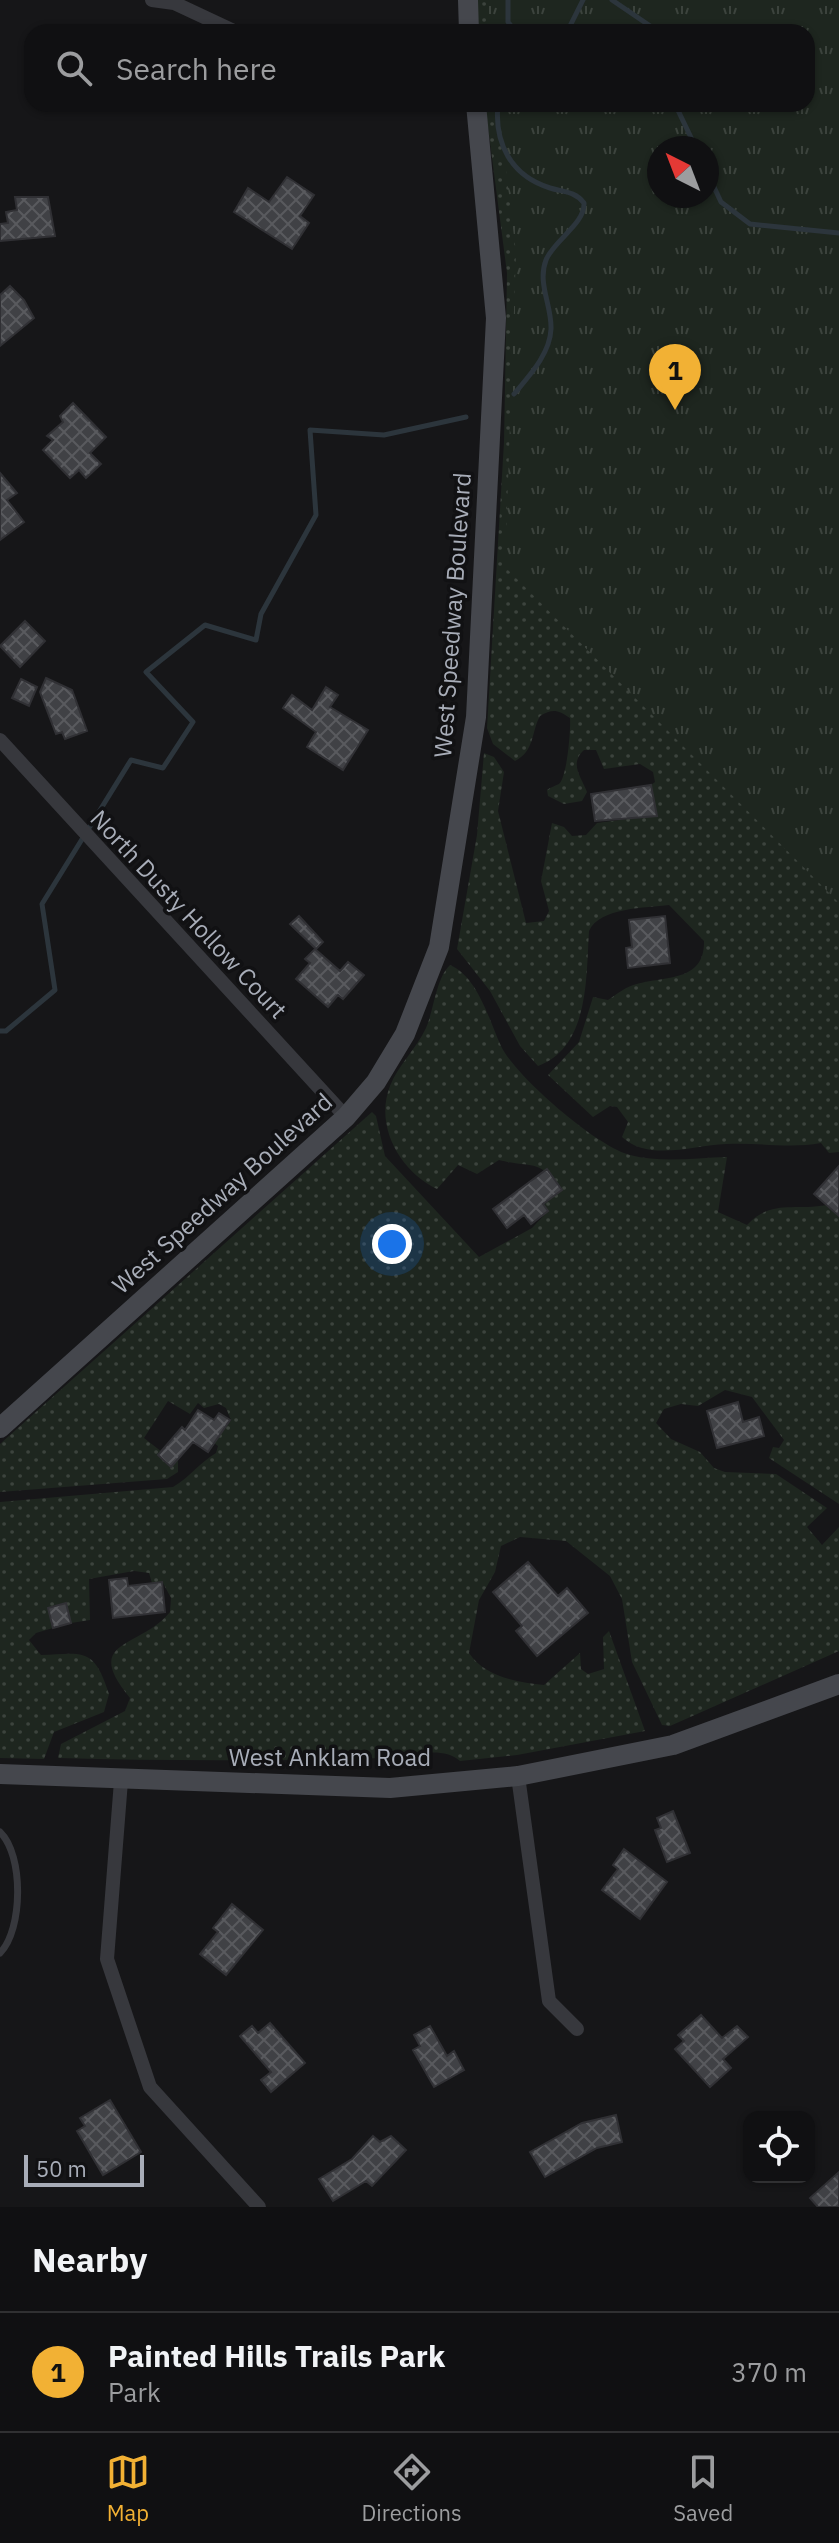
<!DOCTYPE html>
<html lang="en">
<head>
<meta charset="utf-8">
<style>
	body { margin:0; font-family:"IBM Plex Sans",sans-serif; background:#1e1e20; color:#f1f3f6 }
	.controls { position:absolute; right:24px; bottom:24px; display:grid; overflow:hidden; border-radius:16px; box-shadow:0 2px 6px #0004 }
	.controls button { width:72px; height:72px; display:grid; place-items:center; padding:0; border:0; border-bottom:2px solid #303032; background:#101012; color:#f1f3f6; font:40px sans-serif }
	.compass { position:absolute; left:647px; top:136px; width:72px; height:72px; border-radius:50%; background:#101012; box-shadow:0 2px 6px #0004; rotate:318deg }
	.scale { position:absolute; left:24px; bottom:20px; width:120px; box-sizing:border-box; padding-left:8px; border:4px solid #a8adb8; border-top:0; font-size:22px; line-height:28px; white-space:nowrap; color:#a8adb8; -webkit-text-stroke:6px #111113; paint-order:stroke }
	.you { position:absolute; left:392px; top:1244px; width:28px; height:28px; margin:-20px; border:6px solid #fff; border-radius:50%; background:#1a73e8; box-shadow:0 0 0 12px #1a73e833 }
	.badge { display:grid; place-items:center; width:52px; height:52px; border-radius:50%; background:#f2b134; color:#111; font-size:26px; font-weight:700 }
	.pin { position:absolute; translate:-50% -66px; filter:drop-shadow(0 2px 4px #0008) }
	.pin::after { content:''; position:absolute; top:42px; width:28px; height:24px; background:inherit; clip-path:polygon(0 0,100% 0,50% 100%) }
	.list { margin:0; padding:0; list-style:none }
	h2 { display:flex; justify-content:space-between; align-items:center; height:104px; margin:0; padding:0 32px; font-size:34px }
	h2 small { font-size:26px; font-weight:400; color:#9c9d9f }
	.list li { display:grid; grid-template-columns:52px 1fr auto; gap:24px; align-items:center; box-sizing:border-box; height:120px; padding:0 32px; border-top:2px solid #303032 }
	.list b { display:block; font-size:30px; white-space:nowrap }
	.list p { margin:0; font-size:26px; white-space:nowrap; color:#9c9d9f }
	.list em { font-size:26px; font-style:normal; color:#9c9d9f }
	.icon { flex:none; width:44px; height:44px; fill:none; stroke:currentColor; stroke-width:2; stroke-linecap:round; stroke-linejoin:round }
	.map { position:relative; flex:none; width:839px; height:2207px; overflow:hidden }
	.search { position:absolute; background:#101012; box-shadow:0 2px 6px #0004; left:24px; right:24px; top:24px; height:88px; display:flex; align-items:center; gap:20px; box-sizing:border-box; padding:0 28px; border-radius:24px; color:#9c9d9f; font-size:30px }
	.sheet { height:224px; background:#101012 }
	nav { display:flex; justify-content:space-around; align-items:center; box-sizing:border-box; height:112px; border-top:2px solid #303032; background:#101012; font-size:22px; color:#9c9d9f }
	nav a { display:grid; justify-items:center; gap:4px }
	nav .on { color:#f2b134 }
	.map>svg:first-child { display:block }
</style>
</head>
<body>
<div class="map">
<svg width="839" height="2207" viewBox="0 0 839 2207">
	<defs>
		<pattern id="grass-dots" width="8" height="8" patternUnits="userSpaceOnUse" patternTransform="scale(2)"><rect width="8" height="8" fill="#1e261f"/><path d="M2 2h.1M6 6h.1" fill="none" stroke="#3c433d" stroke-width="1.8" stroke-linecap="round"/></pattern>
		<pattern id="park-tufts" width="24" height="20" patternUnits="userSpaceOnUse" patternTransform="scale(2)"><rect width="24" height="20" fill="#1e261f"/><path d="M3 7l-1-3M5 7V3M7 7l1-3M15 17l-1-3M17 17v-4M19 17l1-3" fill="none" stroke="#3c433d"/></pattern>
		<pattern id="building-cross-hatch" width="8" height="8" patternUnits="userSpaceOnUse" patternTransform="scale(2)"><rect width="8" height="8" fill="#404145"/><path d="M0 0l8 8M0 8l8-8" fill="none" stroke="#595a5e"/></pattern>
	</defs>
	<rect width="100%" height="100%" fill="#161618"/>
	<path fill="url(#grass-dots)" fill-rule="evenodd" d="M476 0H839V1152L829 1153 821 1143C788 1149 759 1142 726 1144 694 1145 649 1162 622 1137L628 1122 617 1107 610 1106 593 1117 548 1075 579 1042 593 997 608 1000C617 994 627 986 637 984 665 976 705 982 704 941L669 905C646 908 600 907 589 931 586 975 590 1047 538 1066L520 1046 490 991 457 949 477 835 484 753 494 757 504 772 498 811 526 923 544 921 549 911 541 881 552 823 564 827 572 836 586 835 597 823 657 815 651 785 655 782 653 772 640 764 604 769 596 750H584C569 764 581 776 587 792L582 801 564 804 548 796 547 790C551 787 555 786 559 784 567 778 571 729 570 718 558 710 553 708 540 716 531 732 535 751 515 761L493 744 487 728 504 442 507 273 485 104H807V32H477ZM659 148H707V196H659Z
		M450 965C478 977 489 1020 501 1046 515 1076 597 1147 630 1155 661 1163 695 1158 727 1157L718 1212 747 1225C772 1199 793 1211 827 1205L839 1213V1504L769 1458 773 1447 779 1448 784 1440 752 1397 725 1390 698 1406 681 1404 664 1409 656 1423 671 1439 700 1452 714 1468 725 1472 776 1474 827 1508 807 1527 822 1545 839 1527V1651L670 1726 662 1725 632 1662 622 1599 610 1576 566 1541 520 1537 501 1546 495 1572 479 1600 469 1653C485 1677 517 1682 544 1685L580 1653 581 1669 588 1674 604 1669 603 1637 609 1631 645 1731 517 1755 460 1761C441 1744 406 1758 383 1758 275 1761 166 1761 58 1758L61 1744 125 1711 130 1698C81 1639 140 1649 170 1612L171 1598 163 1583H152L149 1573 134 1571 89 1579 90 1620 71 1623 66 1603 49 1607 53 1628 36 1633 29 1640 41 1655C84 1653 94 1647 109 1694L104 1712 54 1732 44 1759 0 1758V1502L173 1487C190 1477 199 1463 216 1453L218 1446 214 1443 231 1420 226 1408 219 1404 204 1408 198 1403 190 1414 168 1401 144 1438 162 1452 159 1456 173 1466 178 1460V1472L167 1479 0 1492V1444L372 1112 376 1116 385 1156 479 1257 532 1228 548 1211 543 1204 562 1190C537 1157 534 1169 499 1160L477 1174 458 1165 437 1189C401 1172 374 1127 390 1086 398 1065 417 1048 426 1028 434 1010 436 978 450 965Z"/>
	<path fill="url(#park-tufts)" fill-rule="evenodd" d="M486 0H839V903L505 567 516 253 498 104H807V32H489ZM659 148H707V196H659Z"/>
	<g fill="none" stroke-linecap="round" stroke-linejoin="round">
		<path stroke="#2c353c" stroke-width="5" d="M508 0V22L516 32
			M612 0 659 32
			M567 32 583 0
			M498 104C494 143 511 176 550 188 563 192 575 191 584 203 585 224 554 240 546 260 537 283 552 306 551 329 550 354 529 376 514 394
			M675 104 696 148
			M707 172 721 202 750 224 839 233
			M0 1031H6L55 990 42 904 131 760 163 768 193 722 146 672 205 625 256 640 261 614 316 515 310 430 384 435 466 417"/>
	</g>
	<path fill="url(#building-cross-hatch)" stroke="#303034" stroke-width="2" d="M287 177 314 195 300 216 309 223 292 249 234 212 248 188 269 202Z
		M15 197H48L55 236 0 241V224L8 223 6 212 17 210Z
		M10 286 24 300 34 318 0 346V295Z
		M73 403 106 437 90 453 101 464 86 478 79 470 70 478 43 450 53 440 47 436 63 422 60 416Z
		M0 473 17 493 7 500 24 522 0 540Z
		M25 621 45 641 20 667 0 646Z
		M46 678 72 690 87 731 65 739 62 732 56 734 40 692Z
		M21 679 37 687 29 706 12 698Z
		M326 687 338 695 330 707 368 730 343 770 307 747 316 732 283 708 292 695 312 710Z
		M651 785 657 816 595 821 591 794Z
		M299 916 323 942 316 949 290 924Z
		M665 916 670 963 628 968 626 948 632 947 629 920Z
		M315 949 340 971 348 962 364 975 343 999 338 995 328 1007 296 979 310 963 305 959Z
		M839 1166V1216L814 1194Z
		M547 1169 562 1190 543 1204 548 1211 531 1224 524 1215 507 1228 493 1209Z
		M738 1402 743 1422 759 1417 764 1436 717 1448 707 1411Z
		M198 1410 214 1420 219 1413 230 1420 208 1452 193 1442 171 1467 158 1455 182 1427 185 1430Z
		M528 1562 558 1596 567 1588 588 1613 537 1656 516 1631 522 1626 493 1592Z
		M127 1578 128 1586 162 1582 165 1612 113 1618 109 1580Z
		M66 1603 71 1623 53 1628 48 1608Z
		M673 1811 690 1853 667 1862 655 1830 661 1828 657 1818Z
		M624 1849 667 1882 640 1919 602 1890 618 1869 613 1865Z
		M232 1904 263 1930 226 1975 200 1954 218 1932 213 1928Z
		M701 2015 722 2038 737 2026 748 2037 723 2059 731 2068 710 2087 675 2049 684 2041 678 2035Z
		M270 2023 305 2063 271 2092 261 2080 271 2072 240 2036 252 2026 258 2033Z
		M430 2026 447 2056 454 2051 464 2070 434 2087 413 2050 420 2046 414 2035Z
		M110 2100 141 2152 103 2175 77 2131 85 2126 80 2118Z
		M616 2115 622 2142 597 2148 545 2177 530 2152 582 2123Z
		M373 2136 380 2142 391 2136 406 2150 372 2186 366 2181 333 2201 319 2179 352 2159Z
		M839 2172V2207H818L810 2198Z"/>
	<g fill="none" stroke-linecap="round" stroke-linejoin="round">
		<path stroke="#37383d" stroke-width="7" d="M0 1832C24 1855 23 1930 0 1953"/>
		<path stroke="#37383d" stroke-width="14" d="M152 0 174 3 236 32
			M0 740 346 1117
			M518 1776 549 2001 577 2029
			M121 1781 107 1959 150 2087 259 2207"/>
		<path stroke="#45474d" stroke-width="20" d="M468 0 469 32
			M0 1428 346 1117 376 1082 405 1034 439 947 476 717 496 318 476 104
			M0 1774 390 1788 518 1776 673 1745 839 1684"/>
	</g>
	<g text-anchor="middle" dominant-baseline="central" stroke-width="7" stroke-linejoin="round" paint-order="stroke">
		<g font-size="24" fill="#a8adb8" stroke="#111113">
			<text transform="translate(452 615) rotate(-86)">West Speedway Boulevard</text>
			<text transform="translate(189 914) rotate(47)">North Dusty Hollow Court</text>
			<text transform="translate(222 1193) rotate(-42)">West Speedway Boulevard</text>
			<text x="330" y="1757">West Anklam Road</text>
		</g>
	</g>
</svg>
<div class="controls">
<button><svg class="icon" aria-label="locate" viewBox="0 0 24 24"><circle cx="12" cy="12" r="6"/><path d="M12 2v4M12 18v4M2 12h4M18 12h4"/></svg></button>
</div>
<svg class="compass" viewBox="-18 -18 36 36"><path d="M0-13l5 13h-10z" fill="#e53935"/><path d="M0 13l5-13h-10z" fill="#9c9d9f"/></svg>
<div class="scale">50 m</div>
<div class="you"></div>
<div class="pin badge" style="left:675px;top:410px">1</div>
<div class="search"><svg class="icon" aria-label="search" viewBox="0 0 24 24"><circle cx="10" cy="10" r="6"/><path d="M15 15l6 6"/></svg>Search here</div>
</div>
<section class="sheet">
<h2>Nearby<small></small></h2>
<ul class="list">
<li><span class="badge">1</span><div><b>Painted Hills Trails Park</b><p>Park</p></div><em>370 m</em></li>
</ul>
</section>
<nav>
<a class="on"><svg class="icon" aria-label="map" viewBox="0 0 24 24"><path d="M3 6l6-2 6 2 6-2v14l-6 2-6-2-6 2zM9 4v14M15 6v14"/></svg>Map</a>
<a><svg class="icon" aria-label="directions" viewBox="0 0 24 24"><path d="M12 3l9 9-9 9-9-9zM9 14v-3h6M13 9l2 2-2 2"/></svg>Directions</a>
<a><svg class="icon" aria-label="saved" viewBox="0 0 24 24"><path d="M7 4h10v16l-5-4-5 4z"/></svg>Saved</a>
</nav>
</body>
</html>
